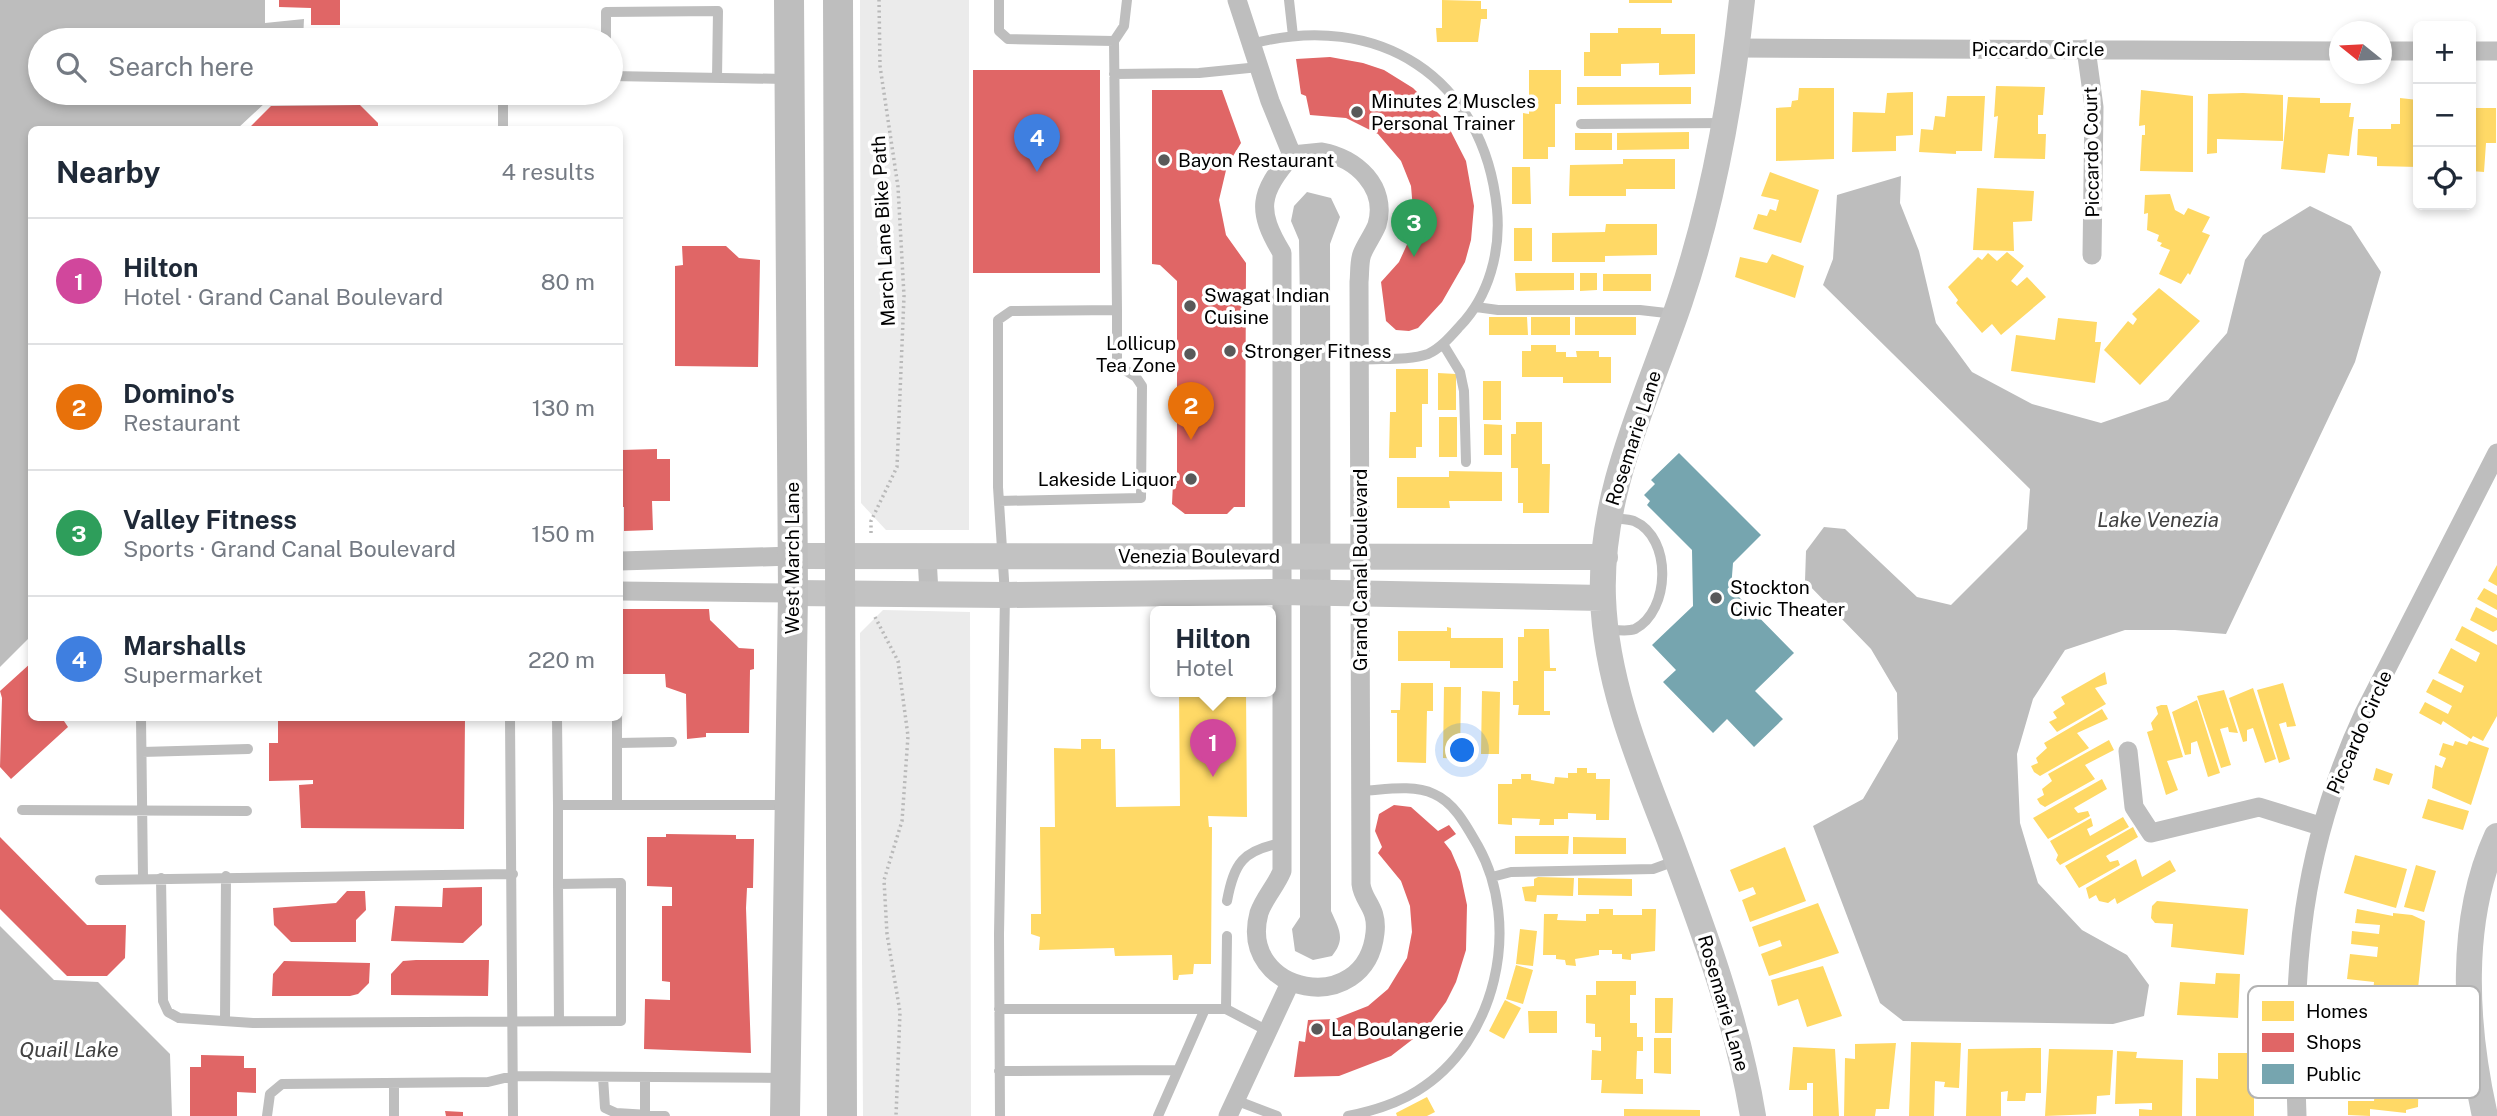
<!DOCTYPE html>
<html lang="en">
<head>
<meta charset="utf-8">
<style>
	body { margin:0; font-family:"Public Sans",sans-serif; background:#f2f2f3; color:#1f2937 }
	.controls { position:absolute; right:21px; top:21px; display:grid; overflow:hidden; border-radius:10px; box-shadow:0 4px 10px #0003 }
	.controls button { width:63px; height:63px; display:grid; place-items:center; padding:0; border:0; border-bottom:2px solid #e0e1e3; background:#fff; color:#1f2937; font:35px sans-serif }
	.compass { position:absolute; left:2329px; top:21px; width:63px; height:63px; border-radius:50%; background:#fff; box-shadow:0 4px 10px #0003; rotate:288deg }
	.you { position:absolute; left:1463px; top:751px; width:24px; height:24px; margin:-18px; border:5px solid #fff; border-radius:50%; background:#1a73e8; box-shadow:0 0 0 10px #1a73e833 }
	.badge { display:grid; place-items:center; width:46px; height:46px; border-radius:50%; background:#595959; color:#fff; font-size:23px; font-weight:700 }
	.pin { position:absolute; translate:-50% -58px; filter:drop-shadow(0 2px 4px #0008) }
	.pin::after { content:''; position:absolute; top:37px; width:24px; height:21px; background:inherit; clip-path:polygon(0 0,100% 0,50% 100%) }
	.popup { position:absolute; left:1150px; top:606px; width:126px; height:91px; box-sizing:border-box; display:grid; place-content:center; border-radius:10px; background:#fff; filter:drop-shadow(0 2px 5px #0005); font-size:23px; white-space:nowrap; color:#747a83 }
	.popup b { font-size:26px; color:#1f2937 }
	.popup::after { content:''; position:absolute; left:50%; top:100%; margin-left:-14px; border:14px solid transparent; border-top-color:#fff }
	.list { margin:0; padding:0; list-style:none }
	h2 { display:flex; justify-content:space-between; align-items:center; height:91px; margin:0; padding:0 28px; font-size:30px }
	h2 small { font-size:23px; font-weight:400; color:#747a83 }
	.list li { display:grid; grid-template-columns:46px 1fr auto; gap:21px; align-items:center; box-sizing:border-box; height:126px; padding:0 28px; border-top:2px solid #e0e1e3 }
	.list b { display:block; font-size:26px; white-space:nowrap }
	.list p { margin:0; font-size:23px; white-space:nowrap; color:#747a83 }
	.list em { font-size:23px; font-style:normal; color:#747a83 }
	.icon { flex:none; width:38px; height:38px; fill:none; stroke:currentColor; stroke-width:2; stroke-linecap:round; stroke-linejoin:round }
	.map { position:relative; flex:none; width:2497px; height:1116px; overflow:hidden }
	.search { position:absolute; background:#fff; box-shadow:0 4px 10px #0003; left:28px; top:28px; width:595px; height:77px; display:flex; align-items:center; gap:18px; box-sizing:border-box; padding:0 24px; border-radius:38px; color:#747a83; font-size:26px }
	.panel { position:absolute; background:#fff; box-shadow:0 4px 10px #0003; left:28px; top:126px; width:595px; height:595px; border-radius:10px }
	.map>svg:first-child { display:block }
</style>
</head>
<body>
<div class="map">
<svg width="2497" height="1116" viewBox="0 0 2497 1116">
	<rect width="100%" height="100%" fill="#fff"/>
	<path fill="#ebebeb" d="M860 0H969V530H886L861 503Z
		M883 610 970 612 971 1116H863L860 633Z"/>
	<path fill="#bdbdbd" d="M0 0H265V23L304 19 303 40H40V93H300V102H266L237 129 32 130 31 636 0 667Z
		M1901 176 1900 203 1919 251 1936 323 1972 372 2032 404 2101 423 2168 400 2227 333 2245 260 2263 235 2310 206 2351 226 2381 272 2355 362 2226 634 2175 630H2125L2065 650 2033 699 2017 754 2020 823 2038 883 2082 930 2127 955 2149 985 2144 1016 2113 1024 1903 1021 1880 1003 1813 826 1863 799 1898 739 1897 693 1871 649 1805 581 1806 551 1824 527 1845 529 1917 597 1951 605 2027 529 2030 489 1823 285 1833 259 1837 195Z
		M1307 192 1331 198 1340 217 1330 244 1331 911C1339 929 1346 939 1332 956L1313 960 1295 951 1292 929 1300 917V306L1299 240 1291 221 1294 206Z
		M0 926 54 980 98 982 170 1054 172 1116H0Z"/>
	<path fill="#ffd966" d="M1442 0 1481 1V9H1487V19H1481L1478 42H1437L1436 28H1442Z
		M1629 0H1672V3H1629Z
		M1618 28H1661V34H1695V74L1659 75V63L1621 64V76H1584V52H1590V33H1618Z
		M1529 70H1561V104H1555V147H1548V159H1523V113L1529 114Z
		M1996 86 2045 87 2043 115H2038V134H2046L2045 159 1994 158 1998 116 1994 117Z
		M1577 87H1691V104L1577 105Z
		M1799 88H1834V159L1776 161V108L1791 107 1792 101 1798 100Z
		M2141 90 2193 96V172L2140 171 2142 135H2145V125L2139 126Z
		M1913 92V135L1896 136V151L1852 152 1853 112 1885 113 1887 93Z
		M2243 93 2283 95V141L2217 139V153L2207 154 2208 94Z
		M1947 96H1985L1982 151H1956V154L1919 152 1921 129 1933 130 1935 116 1945 117Z
		M2288 97 2320 98V103H2351L2349 117H2354L2349 156 2328 154 2325 173 2281 169Z
		M2400 98 2418 100V167L2377 166V157L2357 155 2358 129H2391V124H2400Z
		M2471 108H2496V143H2486L2484 172 2471 171Z
		M1689 132V149L1617 150V133Z
		M1575 133H1612V150H1575Z
		M1623 159H1675V189H1626V196H1569L1570 165 1623 164Z
		M1512 167H1530L1531 204H1512Z
		M1770 172 1819 190 1801 243 1753 229 1758 214 1767 216 1770 209 1776 211 1779 200 1761 196Z
		M1977 188 2034 191 2032 221 2013 222 2014 251 1973 250Z
		M2170 194 2175 210 2184 215 2188 208 2210 217 2202 232 2210 235 2190 275 2188 273 2181 284 2159 274 2170 250 2160 246 2162 243 2157 241 2159 235 2147 230 2148 213 2144 214 2145 195Z
		M1606 224H1657V255L1605 256V262H1552V233L1605 232Z
		M1514 228H1532V261H1514Z
		M2007 252 2024 266 2011 281 2017 286 2027 277 2046 297 2001 335 1992 324 1982 333 1956 303 1958 300 1948 287 1978 257 1982 260 1988 253 1997 261Z
		M1772 254 1804 266 1795 298 1735 277 1740 257 1767 263Z
		M1515 273H1574V290L1516 291Z
		M1580 273H1597V290L1580 291Z
		M1603 274H1651V291H1603Z
		M2159 288 2200 321 2140 385 2104 350 2128 321 2133 325 2137 319 2132 314Z
		M1489 317H1527L1528 335H1489Z
		M1531 317H1570V335H1531Z
		M1575 317H1636V335H1575Z
		M2058 318 2097 322 2095 342H2101L2095 383 2011 371 2016 335 2055 340Z
		M1531 345H1556V352H1566V357H1577L1576 351H1599V357H1611V383H1563V377H1522V351H1531Z
		M1396 369H1428V404H1422V447H1416V458H1389L1390 412H1396Z
		M1438 373 1456 374V410H1438Z
		M1483 381H1501V420H1483Z
		M1439 417H1457V457H1439Z
		M1516 422H1542V464H1550L1549 513H1523V503H1518V468H1511V434H1516Z
		M1484 424 1502 425V455H1484Z
		M1449 471 1502 472V501H1449L1450 508H1397V477H1449Z
		M2497 565V586L2488 581Z
		M2484 588 2497 595V610L2477 599Z
		M2476 607 2497 618V630L2493 632 2470 620Z
		M2462 626 2497 645V716L2483 741 2473 736 2471 739 2443 721 2441 725 2419 713 2425 702 2448 714 2452 706 2426 692 2433 679 2461 693 2464 686 2438 673 2451 648 2476 662 2480 653 2455 640Z
		M1447 627 1451 628V638H1503V668H1450V661H1398V631H1447Z
		M1524 629H1549L1550 668H1556V671H1544V711H1550V715H1518L1519 705H1513V681H1518V637H1524Z
		M2105 672 2107 684 2095 688 2106 704 2057 732 2049 722 2057 718 2053 712 2065 704 2061 697Z
		M1401 683H1433V711H1427L1426 763 1397 762V713H1391V710H1400Z
		M2283 683 2296 726 2287 727 2286 722 2279 724 2290 759 2279 763 2257 690Z
		M1444 687H1461L1460 759 1443 758Z
		M2253 688 2276 759 2265 763 2253 728 2247 730V741L2243 742 2229 698Z
		M2224 690 2238 733 2229 732 2228 727 2220 729 2231 765 2221 768 2197 696Z
		M1179 691H1246L1247 817 1208 816 1209 827H1212L1211 964H1194L1193 974 1179 975 1178 980H1173L1172 955 1115 956 1114 948 1039 950 1040 937 1031 934V914H1041L1040 827H1055L1054 748 1081 749V739H1101V749H1115L1116 807 1180 806Z
		M1482 691 1500 692 1499 754H1481Z
		M2197 700 2220 773 2208 777 2197 741 2191 743V754L2185 755 2172 712Z
		M2161 705H2167L2183 757 2167 761 2178 790 2166 795 2147 732 2153 730 2151 723 2158 714 2156 707Z
		M2102 709 2108 719 2077 733 2089 748 2040 776 2034 772 2031 766 2038 763 2036 758 2047 748 2044 743Z
		M2109 740 2114 750 2085 765 2095 779 2045 807 2040 804 2037 799 2044 795 2042 789 2052 781 2048 774Z
		M2455 741 2467 745 2469 741 2489 748 2471 805 2432 788 2435 765 2442 768 2446 758 2439 755 2443 743 2453 746Z
		M1577 768H1587V773H1596V779H1610L1609 820H1596V814L1568 813V819H1554V825H1539L1540 819 1512 818V825L1498 824V784H1512V779H1521V774H1531V780L1554 784 1555 777 1568 778V773H1577Z
		M2376 768 2393 774 2389 785 2373 780Z
		M2102 779 2107 789 2074 808 2078 813 2088 811 2090 816 2048 839 2033 818Z
		M2428 799 2469 811 2463 830 2422 818Z
		M2123 817 2129 827 2060 865 2056 860 2058 855 2050 841 2091 818 2093 826 2087 829 2090 836Z
		M2133 827 2138 837 2106 856 2110 862 2118 860 2120 865 2079 888 2065 866Z
		M1515 836H1569L1568 854H1515Z
		M1573 837 1626 838V854H1573Z
		M1785 847 1806 901 1750 922 1742 900 1756 894 1753 887 1739 892 1730 870Z
		M2355 855 2407 869 2396 908 2344 893Z
		M2136 859 2142 877 2170 860 2176 871 2117 904 2115 898 2108 903 2099 901 2096 895 2089 899 2086 888Z
		M2416 865 2436 871 2424 912 2404 907Z
		M1538 877 1574 878 1573 896 1537 895 1536 902 1525 901 1522 887 1534 886V879Z
		M1578 878 1632 879V896L1578 895Z
		M2157 901 2248 909 2244 955 2171 947 2173 924 2155 923 2151 918 2152 906Z
		M1818 903 1839 953 1769 976 1761 954 1782 946 1780 940 1759 947 1752 927Z
		M1599 909H1613V915H1642V909H1656L1655 951 1631 954V960L1622 959V954H1612V950H1599V955L1575 959 1576 966 1566 965 1565 960 1556 959V955H1543L1544 914H1558L1557 920 1586 921V914H1599Z
		M2357 909 2393 916V913L2412 915 2425 921 2416 1008 2402 1012 2347 1003 2348 990 2373 993 2374 982 2347 979 2350 954 2377 957 2378 947 2351 944 2352 931 2379 934 2380 925 2355 923Z
		M1520 929 1537 931 1533 966 1516 964Z
		M1516 965 1533 970 1523 1004 1506 999Z
		M1823 966 1842 1016 1807 1027 1798 999 1778 1006 1771 980Z
		M2216 973 2240 974 2238 1018 2177 1015 2180 982 2215 984Z
		M1596 981H1636V995H1630V1023H1637V1037H1643V1051H1637L1636 1079H1643V1094L1601 1093 1602 1080H1591L1592 1050 1601 1051V1037H1595V1024L1586 1023V995H1596Z
		M1655 998H1673L1672 1033H1655Z
		M1505 1000 1521 1008 1504 1039 1489 1031Z
		M1528 1011H1557V1033H1529Z
		M2387 1016 2420 1020 2418 1107 2406 1110V1113L2370 1109V1116L2348 1115V1101H2374L2375 1092 2347 1091 2348 1077H2375L2376 1068 2349 1067 2350 1041 2377 1042 2378 1033 2350 1032V1018Z
		M1654 1038H1671V1074L1654 1073Z
		M1911 1042 1961 1043 1959 1088 1944 1087 1945 1082 1935 1081 1934 1116H1909Z
		M1896 1043 1889 1109H1876L1875 1116H1844L1845 1058 1855 1059V1044Z
		M1793 1047 1835 1049 1839 1116H1813V1083H1807V1090H1789Z
		M2041 1048V1093H2026L2025 1101H2007L2008 1091 2001 1092V1116H1966L1968 1049Z
		M2049 1049 2113 1050 2110 1095 2097 1096 2096 1114 2045 1116Z
		M2117 1051 2137 1052 2136 1058 2183 1060 2182 1116H2139V1109L2152 1110V1103L2115 1104Z
		M2218 1053H2254V1116H2196V1078L2218 1079Z
		M1427 1097 1435 1112 1427 1116H1397L1396 1113Z
		M1624 1109 1700 1110V1116H1624Z"/>
	<path fill="#e06666" d="M279 0H340V25H311V8L279 7Z
		M1330 57 1363 63 1384 70 1413 88 1445 120 1466 161 1474 206 1471 240 1465 262 1442 302 1418 328 1409 331 1396 330 1386 321 1381 282 1399 262 1410 238 1414 221 1411 186 1401 161 1378 134 1346 118 1310 115 1306 96 1301 94 1296 59Z
		M973 70H1100V273H973Z
		M1152 90H1222L1241 143 1227 166 1219 200 1226 235 1246 263 1245 507H1234L1227 514H1185L1172 504 1173 483 1177 484V281L1160 265 1152 264Z
		M360 105 378 123V130H247L271 106Z
		M682 246H726L739 258 760 260 758 367 675 366V266L683 265Z
		M657 449V459H670V501H652L653 530 624 531V507H620V455L622 450Z
		M620 609H709L710 620 739 648 754 649V669L750 670 749 733H706V737L687 739 686 694 666 687 665 674H620Z
		M32 662V718H62L68 727 11 779 0 767 2 698 0 691Z
		M278 718H465L464 829 301 828 299 785 313 784V780L269 781V743H278Z
		M1394 805 1411 807 1438 831 1449 825 1456 834 1444 842 1451 851 1460 872 1467 905 1466 950 1456 982 1446 1002 1426 1029 1391 1056 1339 1076 1294 1077 1299 1041 1305 1042 1308 1020 1335 1019 1368 1006 1388 989 1407 958 1412 932 1410 906 1401 881 1378 853 1382 847 1375 831 1379 814Z
		M666 834 736 835V839H754L753 888H747L746 908 751 1053 644 1049 645 999 670 1000V982L662 981V906H672V887L647 886V837H666Z
		M0 837 87 925H126L125 958 107 976H67L0 909Z
		M482 887V925L463 943 391 941 395 906 442 907 443 888Z
		M347 891H365L366 910 356 920V942H291L274 925 273 908 336 903Z
		M416 960H489L488 996 391 995V974L403 961Z
		M284 961 370 963 369 983 358 994 350 996H272L273 974Z
		M201 1055 244 1056V1068H256V1093L237 1092V1116H190V1067H201Z
		M445 1111 463 1112V1116H446Z"/>
	<path fill="#76a5af" d="M1679 453 1761 535 1733 563 1731 589 1794 653 1755 691 1783 719 1754 747 1727 719 1713 733 1663 682 1676 670 1652 645 1693 606 1692 550 1647 505 1650 501 1644 495 1655 484 1651 480Z"/>
	<g fill="none" stroke-linecap="round" stroke-linejoin="round">
		<path stroke="#b9b9b9" stroke-width="3.5" stroke-dasharray="2 3.5" stroke-linecap="butt" d="M871 533V521L897 467 904 296 898 187 880 66 879 0
			M875 617 898 661 908 736 902 821 884 880 887 934 900 1012 896 1116"/>
		<path stroke="#bebebe" stroke-width="10" d="M999 0V31L1008 39 1114 41
			M1289 0 1293 36
			M606 40V12L718 11 717 78
			M1251 44C1378 10 1484 77 1497 209 1501 251 1489 296 1460 326 1451 336 1441 348 1428 354 1408 361 1380 358 1359 360
			M1114 74 1199 73 1259 67
			M611 76 785 79
			M503 93V130
			M1581 124 1724 123
			M1476 307 1498 310H1640L1675 314
			M1443 344 1460 372 1464 391 1466 462
			M999 501 1141 498 1142 386 1136 377 1117 365V310
			M1607 629C1616 630 1627 632 1635 629 1670 611 1673 538 1634 521 1628 519 1619 519 1612 518
			M141 718 143 878
			M510 718 513 1116
			M557 718 558 805H786
			M618 743 672 742
			M142 752 248 749
			M617 805V718
			M22 810 247 811
			M1492 877 1511 872 1653 869 1675 861
			M161 878 163 1001 168 1012 179 1018 253 1023 621 1021V883L558 884V805
			M100 880 513 874
			M558 884 559 1021
			M1227 901C1234 863 1243 850 1282 843
			M999 1009H1226L1266 1030
			M1226 1009 1227 936
			M225 1021 226 876
			M999 1071 1177 1070
			M603 1077 605 1108 616 1113 665 1116
			M645 1077V1115
			M1235 1100 1277 1116
			M267 1116 270 1094 282 1084 488 1082 513 1076 783 1078
			M394 1116V1083
			M1000 1116 999 934 1005 595 998 487V320L1011 311 1117 310 1114 41 1124 26 1127 0
			M1158 1116 1205 1009
			M1348 1116C1373 1111 1396 1104 1417 1091 1497 1042 1522 925 1478 846 1467 827 1455 803 1434 794 1412 784 1384 790 1361 791"/>
		<path stroke="#bebebe" stroke-width="19" d="M1237 0 1270 101 1292 155
			M1737 48 2340 51
			M2086 49 2094 107 2092 255
			M2382 51H2418
			M2471 51H2497
			M1322 152C1356 158 1388 187 1377 225 1373 235 1366 244 1362 254 1359 262 1360 273 1359 282L1361 884C1363 902 1378 907 1375 933 1366 1019 1237 995 1259 913 1264 898 1276 886 1282 871V253C1256 210 1259 193 1292 155Z
			M927 557 929 593
			M620 561 793 556
			M620 591 793 593
			M2128 751 2134 807 2151 833 2259 807 2320 826
			M1228 1116 1290 983
			M2297 1116C2291 968 2301 849 2364 713L2497 453"/>
		<path stroke="#c2c2c2" stroke-width="26" d="M1742 0C1731 103 1713 203 1680 301 1647 399 1599 492 1603 598 1606 682 1639 761 1669 838 1703 929 1737 1019 1753 1116
			M793 556 1605 557
			M793 593 1005 595 1281 592 1603 598
			M2485 1116C2465 1027 2458 921 2497 836"/>
		<path stroke="#bebebe" stroke-width="30" d="M838 0 842 1116
			M785 1116 793 593 789 0"/>
	</g>
	<g fill="#595959" stroke="#fff" stroke-width="2.5">
		<circle cx="1357" cy="112" r="7"/>
		<circle cx="1164" cy="160" r="7"/>
		<circle cx="1190" cy="306" r="7"/>
		<circle cx="1230" cy="351" r="7"/>
		<circle cx="1190" cy="354" r="7"/>
		<circle cx="1191" cy="479" r="7"/>
		<circle cx="1716" cy="598" r="7"/>
		<circle cx="1317" cy="1029" r="7"/>
	</g>
	<g text-anchor="middle" dominant-baseline="central" stroke-width="7" stroke-linejoin="round" paint-order="stroke">
		<g font-size="19" fill="#000" stroke="#fff">
			<text x="2038" y="49">Piccardo Circle</text>
			<text transform="translate(2091 152) rotate(-91)">Piccardo Court</text>
			<text transform="translate(883 231) rotate(-93)">March Lane Bike Path</text>
			<text transform="translate(1633 438) rotate(-72)">Rosemarie Lane</text>
			<text x="1199" y="556">Venezia Boulevard</text>
			<text transform="translate(792 558) rotate(-90)">West March Lane</text>
			<text transform="translate(1360 570) rotate(-90)">Grand Canal Boulevard</text>
			<text transform="translate(2359 732) rotate(-66)">Piccardo Circle</text>
			<text transform="translate(1724 1003) rotate(74)">Rosemarie Lane</text>
		</g>
		<g font-size="19" fill="#000" stroke="#fff" text-anchor="start">
			<text x="1371" y="101">Minutes 2 Muscles<tspan x="1371" dy="22">Personal Trainer</tspan></text>
			<text x="1178" y="160">Bayon Restaurant</text>
			<text x="1204" y="295">Swagat Indian<tspan x="1204" dy="22">Cuisine</tspan></text>
			<text x="1176" y="343" text-anchor="end">Lollicup<tspan x="1176" dy="22">Tea Zone</tspan></text>
			<text x="1244" y="351">Stronger Fitness</text>
			<text x="1177" y="479" text-anchor="end">Lakeside Liquor</text>
			<text x="1730" y="587">Stockton<tspan x="1730" dy="22">Civic Theater</tspan></text>
			<text x="1331" y="1029">La Boulangerie</text>
		</g>
		<g font-size="21" font-style="italic" fill="#424242" stroke="#fff">
			<text x="2158" y="519">Lake Venezia</text>
			<text x="69" y="1049">Quail Lake</text>
		</g>
	</g>
	<rect x="2248" y="986" width="232" height="112" rx="10" fill="#fff" stroke="#b2b2b2" stroke-width="2"/>
	<rect x="2262" y="1001" width="32" height="20" fill="#ffd966"/>
	<rect x="2262" y="1033" width="32" height="19" fill="#e06666"/>
	<rect x="2262" y="1064" width="32" height="20" fill="#76a5af"/>
	<g font-size="19" fill="#000">
		<text x="2306" y="1018">Homes</text>
		<text x="2306" y="1049">Shops</text>
		<text x="2306" y="1081">Public</text>
	</g>
</svg>
<div class="controls">
<button>+</button>
<button>−</button>
<button><svg class="icon" aria-label="locate" viewBox="0 0 24 24"><circle cx="12" cy="12" r="6"/><path d="M12 2v4M12 18v4M2 12h4M18 12h4"/></svg></button>
</div>
<svg class="compass" viewBox="-18 -18 36 36"><path d="M0-13l5 13h-10z" fill="#e53935"/><path d="M0 13l5-13h-10z" fill="#747a83"/></svg>
<div class="you"></div>
<div class="pin badge" style="left:1213px;top:777px;background:#d1479c">1</div>
<div class="popup"><b>Hilton</b>Hotel</div>
<div class="pin badge" style="left:1191px;top:440px;background:#e8710a">2</div>
<div class="pin badge" style="left:1414px;top:257px;background:#2e9e5b">3</div>
<div class="pin badge" style="left:1037px;top:172px;background:#3f7fe0">4</div>
<div class="search"><svg class="icon" aria-label="search" viewBox="0 0 24 24"><circle cx="10" cy="10" r="6"/><path d="M15 15l6 6"/></svg>Search here</div>
<section class="panel">
<h2>Nearby<small>4 results</small></h2>
<ul class="list">
<li><span class="badge" style="background:#d1479c">1</span><div><b>Hilton</b><p>Hotel · Grand Canal Boulevard</p></div><em>80 m</em></li>
<li><span class="badge" style="background:#e8710a">2</span><div><b>Domino's</b><p>Restaurant</p></div><em>130 m</em></li>
<li><span class="badge" style="background:#2e9e5b">3</span><div><b>Valley Fitness</b><p>Sports · Grand Canal Boulevard</p></div><em>150 m</em></li>
<li><span class="badge" style="background:#3f7fe0">4</span><div><b>Marshalls</b><p>Supermarket</p></div><em>220 m</em></li>
</ul>
</section>
</div>
</body>
</html>
